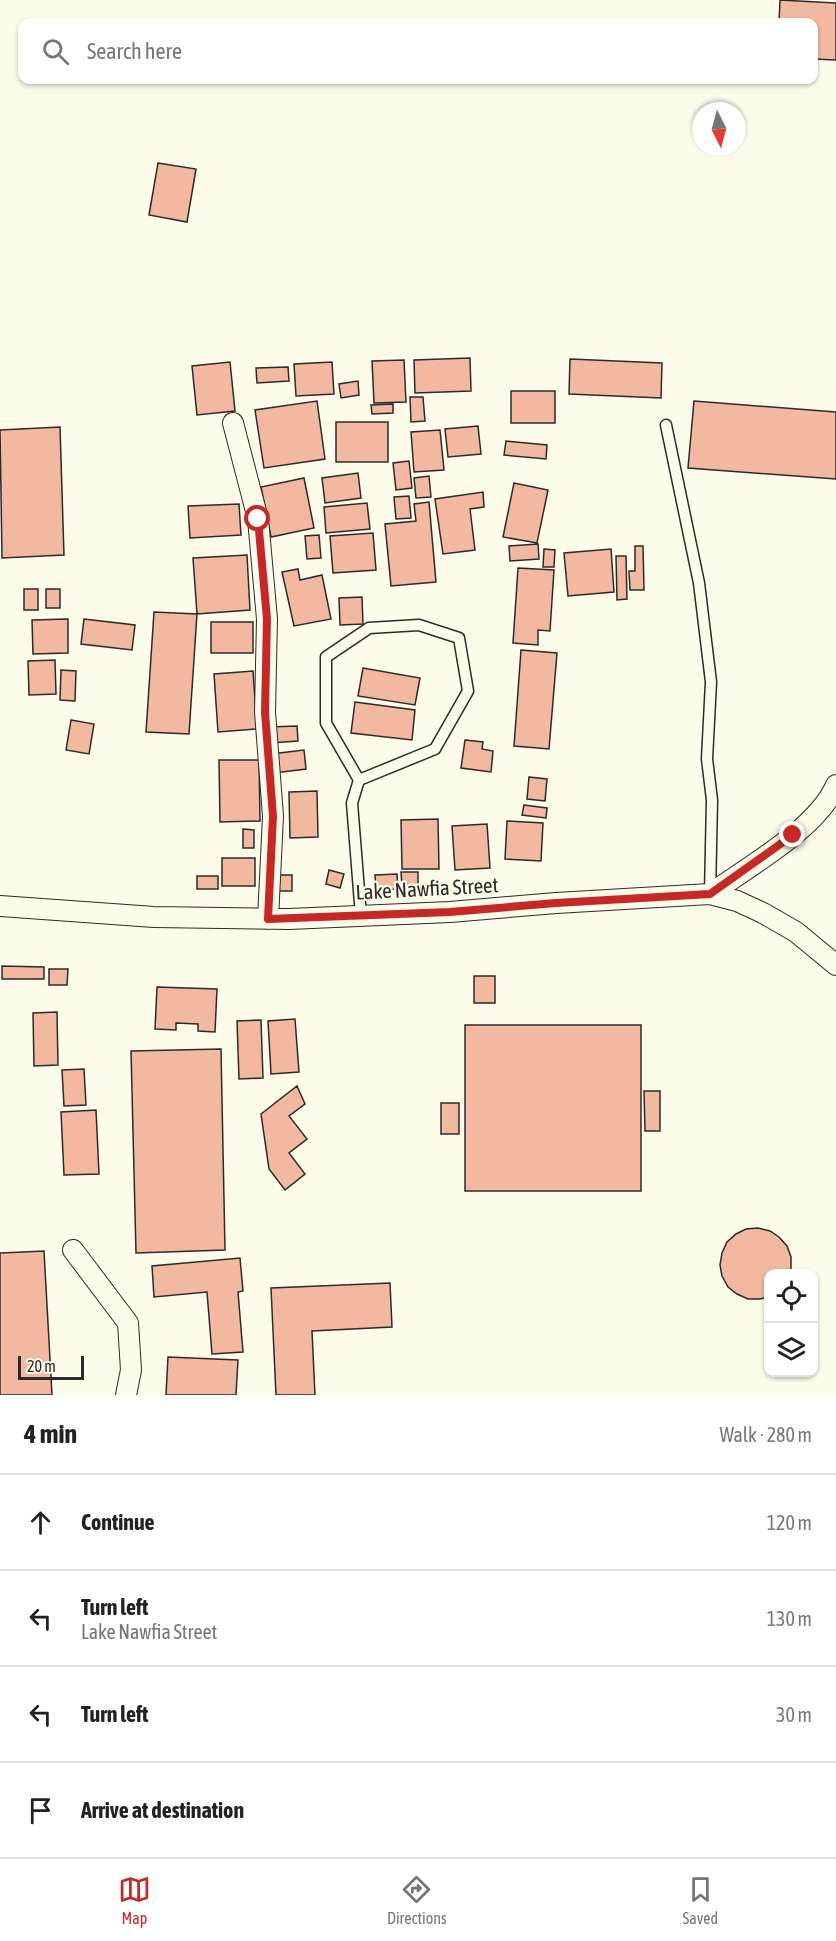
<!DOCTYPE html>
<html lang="en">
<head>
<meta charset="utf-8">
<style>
	body { margin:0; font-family:"Asap Condensed",sans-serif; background:#f2f2f2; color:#222 }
	.controls { position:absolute; right:18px; bottom:18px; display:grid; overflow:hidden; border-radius:12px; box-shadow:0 2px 4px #0004 }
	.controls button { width:54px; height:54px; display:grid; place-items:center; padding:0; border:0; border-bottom:2px solid #e0e0e0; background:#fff; color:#222; font:30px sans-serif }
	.compass { position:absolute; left:692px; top:102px; width:54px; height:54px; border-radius:50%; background:#fff; box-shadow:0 2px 4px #0004; rotate:174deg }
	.scale { position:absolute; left:18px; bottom:15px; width:66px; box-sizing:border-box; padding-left:6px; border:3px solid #2b2b2b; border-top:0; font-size:16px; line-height:21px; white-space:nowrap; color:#2b2b2b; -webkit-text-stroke:4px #fdfbea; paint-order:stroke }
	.stop { position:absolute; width:18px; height:18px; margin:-14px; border:4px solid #c62828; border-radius:50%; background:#fff }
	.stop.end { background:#c62828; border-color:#fff; box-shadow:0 2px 6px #0008 }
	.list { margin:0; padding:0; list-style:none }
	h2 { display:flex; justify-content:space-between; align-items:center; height:78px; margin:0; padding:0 24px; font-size:26px }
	h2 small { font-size:20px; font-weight:400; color:#767676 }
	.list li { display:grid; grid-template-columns:39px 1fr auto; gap:18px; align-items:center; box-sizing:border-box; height:96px; padding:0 24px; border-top:2px solid #e0e0e0 }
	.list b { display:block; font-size:22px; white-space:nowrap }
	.list p { margin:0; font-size:20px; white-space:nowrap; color:#767676 }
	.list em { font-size:20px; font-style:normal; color:#767676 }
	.icon { flex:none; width:33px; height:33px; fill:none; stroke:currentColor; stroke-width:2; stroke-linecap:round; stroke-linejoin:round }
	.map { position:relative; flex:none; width:836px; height:1395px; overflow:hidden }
	.search { position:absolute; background:#fff; box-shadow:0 2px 4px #0004; left:18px; right:18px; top:18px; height:66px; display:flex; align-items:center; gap:15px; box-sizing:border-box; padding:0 21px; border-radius:12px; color:#767676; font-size:22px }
	.sheet { height:462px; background:#fff }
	nav { display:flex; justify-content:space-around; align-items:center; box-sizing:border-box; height:84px; border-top:2px solid #e0e0e0; background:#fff; font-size:16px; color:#767676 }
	nav a { display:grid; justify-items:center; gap:3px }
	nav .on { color:#c62828 }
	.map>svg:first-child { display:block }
</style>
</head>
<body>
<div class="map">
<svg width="836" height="1395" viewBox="0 0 836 1395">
	<rect width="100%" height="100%" fill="#fdfbea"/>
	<path fill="#f2b8a0" stroke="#2b2b2b" stroke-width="1.5" d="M780 0 836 3V60L814 59V22H779Z
		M158 163 196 169 187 222 149 215Z
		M470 358 471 391 415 393 414 360Z
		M570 359 662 363 661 398 569 394Z
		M404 360 406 402 374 403 372 361Z
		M230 362 235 411 197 415 192 366Z
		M332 362 334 394 296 396 294 364Z
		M288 367 289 381 257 383 256 368Z
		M358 381 359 395 341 398 339 384Z
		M511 391H555V423H511Z
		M410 397H423L425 421 411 422Z
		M317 401 325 459 264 468 255 410Z
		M694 401 836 412V479L688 468Z
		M393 404V413L372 414 371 405Z
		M336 422H388V462H336Z
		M478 426 481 454 448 457 445 429Z
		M60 427 64 555 2 558 0 430Z
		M440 430 444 470 414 472 411 432Z
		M506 441 547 445 546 459 504 455Z
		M409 461 412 488 396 490 393 463Z
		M358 473 361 498 325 503 322 478Z
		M429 476 431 497 416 498 414 478Z
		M304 478 314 528 271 537 261 487Z
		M514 483 548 490 537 543 503 537Z
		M483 492 484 507 470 509 475 550 443 554 435 499Z
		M409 496 411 518 396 519 394 497Z
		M429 502 436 582 391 586 385 524 416 521 414 504Z
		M367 503 370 529 326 533 324 507Z
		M239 504 241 535 190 538 188 506Z
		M373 533 376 570 333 573 330 536Z
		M319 535 321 558 307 559 305 536Z
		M538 544 539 559 510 561 509 546Z
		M635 546H643L644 590H630L629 571H635Z
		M544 549 555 550 554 567H543Z
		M611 549 614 592 568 596 564 553Z
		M247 555 250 610 197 614 193 558Z
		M616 556H626L627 599 617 600Z
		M518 568 554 570 550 631 538 630V645L513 643Z
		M298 569 300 580 322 575 331 619 294 626 282 572Z
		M24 589H38V610H24Z
		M46 589H60V608H46Z
		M362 597 363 624 340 625 339 598Z
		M154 612 197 614 189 734 146 732Z
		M68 619V653L33 654 32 620Z
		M84 619 135 625 132 650 81 644Z
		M211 622H253V653H211Z
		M521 650 557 653 549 749 514 746Z
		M55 660 56 694 29 695 28 661Z
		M363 668 420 678 415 705 358 696Z
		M61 670 76 671 75 701 60 700Z
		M253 671 257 729 218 732 214 674Z
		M355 702 415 710 412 740 351 733Z
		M71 720 94 724 89 754 66 750Z
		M297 726 298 741 271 743 270 727Z
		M465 740 483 742 482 749 493 751 491 772 461 768Z
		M304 750 306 769 274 773 271 754Z
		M219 760H259L260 821 220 822Z
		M529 777 547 779 545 801 527 799Z
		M317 791 318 837 290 838 289 792Z
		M524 805 547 808 546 818 522 815Z
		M438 819 439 869H402L401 820Z
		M507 821 543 823 541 861 505 859Z
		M487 824 490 868 455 870 452 826Z
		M243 829 254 830V848H243Z
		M222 858H255V886H222Z
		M329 870 344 874 340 888 326 884Z
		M401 872H418V885H402Z
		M397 874 398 889 376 890 375 875Z
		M279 875H292V891H279Z
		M197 876H218V889H197Z
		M2 966 44 967V979H2Z
		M49 969H68L67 985H49Z
		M474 976H495V1003H474Z
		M157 987 217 989 215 1032 198 1031V1024L176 1023V1030L155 1029Z
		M57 1012 58 1065 34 1066 33 1013Z
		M295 1019 299 1072 271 1074 268 1021Z
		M261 1020 263 1078 239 1079 237 1021Z
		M465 1025H641V1191H465Z
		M221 1049 225 1250 136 1253 131 1051Z
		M84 1069 86 1105 64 1106 62 1070Z
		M297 1086 305 1104 289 1116 307 1139 289 1153 305 1174 285 1190 269 1169 261 1114Z
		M644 1091H660V1131H645Z
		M441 1103H459V1134H441Z
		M96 1110 99 1174 64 1175 61 1112Z
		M758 1228 770 1231 779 1237 787 1246 791 1257V1268L790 1274H768V1297L760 1299H748L737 1294 728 1287 722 1276 720 1265 722 1253 727 1242 736 1234 746 1229Z
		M44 1251 52 1395H0V1253Z
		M240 1258 243 1291 238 1292 243 1352 212 1354 207 1292 154 1297 152 1266Z
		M390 1283 392 1327 312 1331 315 1395H276L271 1288Z
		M168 1357 238 1360 236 1395H166Z"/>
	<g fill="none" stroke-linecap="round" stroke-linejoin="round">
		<defs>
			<path id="lane" d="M666 425 699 583 711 682 707 759 712 800 710 894
				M359 780 326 723V657L369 628 419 625 459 638 468 691 435 749 359 780 352 803 361 916"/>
			<path id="street" d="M233 423 258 519 267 619 265 712 273 816 268 919
				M710 894C748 867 818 828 836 785
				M0 906 154 917 289 919 450 912 556 903 710 894 737 901 763 913 796 932 836 965
				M73 1250 128 1323 131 1370 126 1395"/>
		</defs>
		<use href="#lane" stroke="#2b2b2b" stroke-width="13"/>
		<use href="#street" stroke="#2b2b2b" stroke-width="22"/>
		<use href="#lane" stroke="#fdfbea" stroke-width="10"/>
		<use href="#street" stroke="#fdfbea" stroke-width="20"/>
	</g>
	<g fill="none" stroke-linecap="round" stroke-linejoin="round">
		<path stroke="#c62828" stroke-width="8" d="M258 519 267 619 265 712 273 816 268 919 450 912 556 903 710 894 793 835"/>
	</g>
	<g text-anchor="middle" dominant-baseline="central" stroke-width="4.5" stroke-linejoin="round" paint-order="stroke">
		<g font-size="21" fill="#2b2b2b" stroke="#fdfbea">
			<text transform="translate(427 888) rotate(-3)">Lake Nawfia Street</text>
		</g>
	</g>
</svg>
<div class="controls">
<button><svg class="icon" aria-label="locate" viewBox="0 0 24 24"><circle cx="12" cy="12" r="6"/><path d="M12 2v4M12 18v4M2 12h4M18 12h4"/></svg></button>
<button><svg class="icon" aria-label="layers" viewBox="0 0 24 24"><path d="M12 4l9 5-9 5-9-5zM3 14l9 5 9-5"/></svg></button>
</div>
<svg class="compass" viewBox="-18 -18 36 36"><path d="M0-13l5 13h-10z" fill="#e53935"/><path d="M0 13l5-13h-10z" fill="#767676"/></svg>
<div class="scale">20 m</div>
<div class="stop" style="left:258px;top:519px"></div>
<div class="stop end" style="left:793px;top:835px"></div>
<div class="search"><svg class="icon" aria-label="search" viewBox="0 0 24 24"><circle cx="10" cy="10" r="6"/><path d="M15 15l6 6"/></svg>Search here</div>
</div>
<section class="sheet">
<h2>4 min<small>Walk · 280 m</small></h2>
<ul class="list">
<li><svg class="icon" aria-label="ahead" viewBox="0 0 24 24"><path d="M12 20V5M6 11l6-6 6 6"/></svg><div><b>Continue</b></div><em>120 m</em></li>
<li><svg class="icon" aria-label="left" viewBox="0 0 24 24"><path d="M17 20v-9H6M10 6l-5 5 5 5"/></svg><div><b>Turn left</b><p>Lake Nawfia Street</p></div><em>130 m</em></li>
<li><svg class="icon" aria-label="left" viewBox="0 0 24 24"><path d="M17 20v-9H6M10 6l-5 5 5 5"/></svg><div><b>Turn left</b></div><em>30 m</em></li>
<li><svg class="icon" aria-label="arrive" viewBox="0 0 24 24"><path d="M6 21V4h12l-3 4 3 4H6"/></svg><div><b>Arrive at destination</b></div></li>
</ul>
</section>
<nav>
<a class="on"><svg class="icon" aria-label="map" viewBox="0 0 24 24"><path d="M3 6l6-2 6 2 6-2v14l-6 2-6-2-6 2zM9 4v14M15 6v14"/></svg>Map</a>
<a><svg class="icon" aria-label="directions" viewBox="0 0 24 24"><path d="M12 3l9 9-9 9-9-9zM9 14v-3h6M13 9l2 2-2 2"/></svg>Directions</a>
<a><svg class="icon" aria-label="saved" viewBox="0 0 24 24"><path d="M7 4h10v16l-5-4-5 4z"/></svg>Saved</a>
</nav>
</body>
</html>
